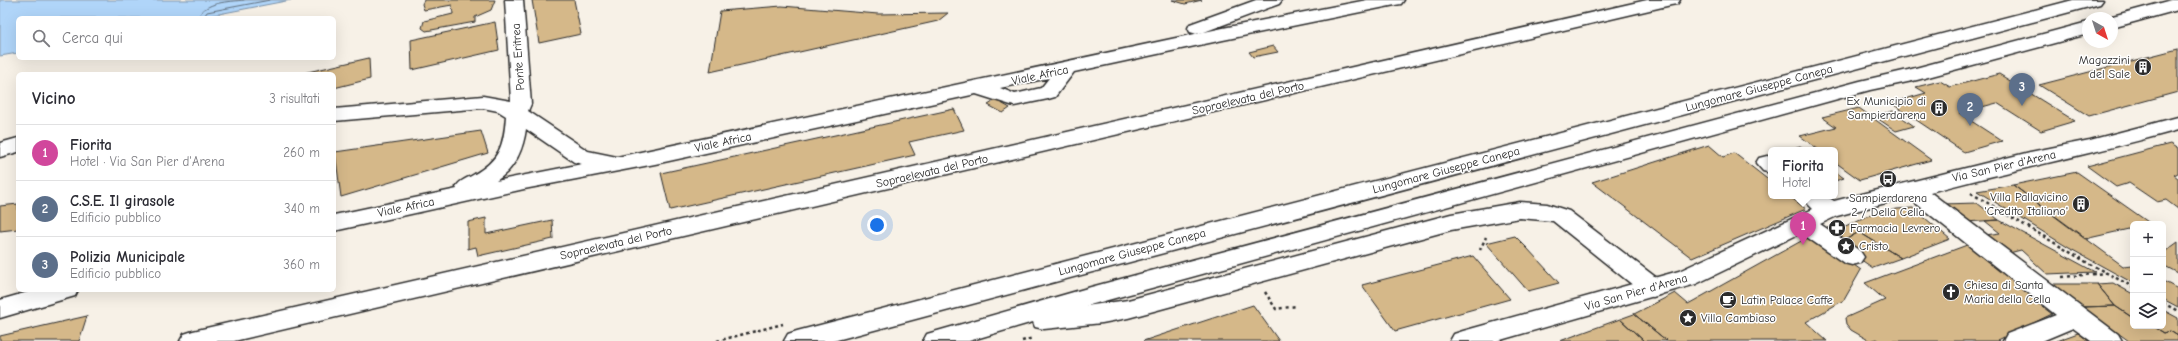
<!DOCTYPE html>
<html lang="it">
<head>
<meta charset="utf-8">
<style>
	body { margin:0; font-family:"Comic Neue",sans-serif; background:#f7f7f7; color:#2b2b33 }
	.controls { position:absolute; right:12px; bottom:12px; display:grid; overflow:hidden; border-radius:6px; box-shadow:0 4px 16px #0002 }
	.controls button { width:36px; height:36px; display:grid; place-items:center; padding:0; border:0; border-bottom:1px solid #e1e1e2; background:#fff; color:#2b2b33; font:20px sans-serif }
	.compass { position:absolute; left:2082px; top:12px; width:36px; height:36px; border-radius:50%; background:#fff; box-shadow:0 4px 16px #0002; rotate:141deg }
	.you { position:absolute; left:877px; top:225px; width:14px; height:14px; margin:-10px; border:3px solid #fff; border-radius:50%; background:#1a73e8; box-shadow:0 0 0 6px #1a73e833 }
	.badge { display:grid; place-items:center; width:26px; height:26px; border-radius:50%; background:#111827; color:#fff; font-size:13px; font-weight:700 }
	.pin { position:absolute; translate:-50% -33px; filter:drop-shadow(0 1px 2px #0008) }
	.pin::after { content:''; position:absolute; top:21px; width:14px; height:12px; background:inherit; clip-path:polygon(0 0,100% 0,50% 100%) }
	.popup { position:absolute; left:1768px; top:147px; width:70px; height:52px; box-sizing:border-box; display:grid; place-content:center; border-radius:6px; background:#fff; filter:drop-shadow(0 1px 3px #0005); font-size:13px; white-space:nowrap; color:#7c7c81 }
	.popup b { font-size:15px; color:#2b2b33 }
	.popup::after { content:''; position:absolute; left:50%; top:100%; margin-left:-8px; border:8px solid transparent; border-top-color:#fff }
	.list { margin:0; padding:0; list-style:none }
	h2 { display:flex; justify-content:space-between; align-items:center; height:52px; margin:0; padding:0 16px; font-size:17px }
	h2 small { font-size:13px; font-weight:400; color:#7c7c81 }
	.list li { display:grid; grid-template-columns:26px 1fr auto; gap:12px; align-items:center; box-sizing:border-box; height:56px; padding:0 16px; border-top:1px solid #e1e1e2 }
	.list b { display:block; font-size:15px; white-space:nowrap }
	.list p { margin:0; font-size:13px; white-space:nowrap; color:#7c7c81 }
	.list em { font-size:13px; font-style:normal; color:#7c7c81 }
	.icon { flex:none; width:22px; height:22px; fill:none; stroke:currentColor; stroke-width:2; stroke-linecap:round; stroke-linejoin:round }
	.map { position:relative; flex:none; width:2178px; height:341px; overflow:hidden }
	.search { position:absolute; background:#fff; box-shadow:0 4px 16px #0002; left:16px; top:16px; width:320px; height:44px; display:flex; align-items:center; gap:10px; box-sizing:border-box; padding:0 14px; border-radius:6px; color:#7c7c81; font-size:15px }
	.panel { position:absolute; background:#fff; box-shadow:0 4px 16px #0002; left:16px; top:72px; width:320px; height:220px; border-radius:6px }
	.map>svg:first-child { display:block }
</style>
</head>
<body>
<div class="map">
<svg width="2178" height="341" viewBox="0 0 2178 341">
	<rect width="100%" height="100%" fill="#f7f1e7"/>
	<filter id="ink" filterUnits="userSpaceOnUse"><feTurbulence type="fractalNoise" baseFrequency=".025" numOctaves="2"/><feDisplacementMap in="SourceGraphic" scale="8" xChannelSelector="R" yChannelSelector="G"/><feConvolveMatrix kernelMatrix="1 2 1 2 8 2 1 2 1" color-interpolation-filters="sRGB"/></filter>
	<g filter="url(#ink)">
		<path fill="#b0d5f9" stroke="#7b91a7" d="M0 0H291L198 18H18V53L0 56Z"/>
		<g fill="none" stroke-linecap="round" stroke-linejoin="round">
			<path stroke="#606f7d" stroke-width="1" d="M198 18C204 1 229 2 244 0
				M203 18 207 12 270 0"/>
		</g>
		<path fill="#d5b889" stroke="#2b2b2b" d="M424 0H495L491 10 475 17V22L426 31 422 28 424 21 453 14 452 5 424 10 422 4Z
			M532 0H574L581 34 539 43Z
			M1172 0H1202L1185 4Z
			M782 6 878 14 948 13 938 21 710 72 720 11Z
			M495 22 499 50 412 70 411 40Z
			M1273 46 1278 52 1253 57 1249 52Z
			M2178 49V92L2089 116 2039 85Z
			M369 58 370 79 334 88V74H299Z
			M1999 74 2075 121 2041 131 1997 103 1959 113 2002 141 1964 152 1891 103 1926 93 1916 87 1940 81 1950 87Z
			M996 100 1010 108 1003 113 988 105Z
			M1859 108 1931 160 1860 180 1835 162V150H1819L1800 136 1836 127 1822 117Z
			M954 109 964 130 909 142 915 155 670 210 661 173Z
			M1893 111 1914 126 1896 131 1874 116Z
			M481 131 488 153 341 197 335 152Z
			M2170 144 2178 149V173L2174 175 2178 178V209L2166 200 2157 202 2129 183 2116 187 2087 166Z
			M1709 145 1723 157 1734 153 1771 182V196H1789L1806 209 1692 258 1592 182Z
			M1800 146 1806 150H1787Z
			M1835 172 1844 178 1835 181Z
			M2077 172 2151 224H2133V228L2085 239 2013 185Z
			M2013 185 2123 266 2133 265V283L2069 248 1977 191Z
			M1977 203 1999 220 1964 222 1942 204Z
			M18 204V229L0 231V206Z
			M1913 208 1950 239 1901 258 1859 232 1838 244 1826 235 1867 216 1897 209Z
			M486 218V234L552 220 553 239 478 256 476 247 468 249V222Z
			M1999 220 2095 272 2047 274 2021 250 2009 253 1985 235 2000 233 1985 221Z
			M1859 232 1901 258 1873 268 1838 244Z
			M1812 235 1861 270 1844 300 1806 322 1827 341H1667L1634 314 1675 293 1688 304Z
			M1515 236 1527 248 1559 283 1528 291 1486 243Z
			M2178 242V273L2163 265V253Z
			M1967 245 2017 283 2037 300 2035 301 2052 314 1998 340 2000 341H1880L1877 339 1870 341 1851 330 1846 324 1845 318 1885 300 1865 283Z
			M1473 256 1510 299 1395 331 1362 285Z
			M2163 281 2178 289V307L2163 299Z
			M2113 283 2133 294V318L2115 306 2097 284Z
			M2052 284H2097L2115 306 2082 307Z
			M1253 305 1279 341H1143Z
			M2115 306 2133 318V326H2153L2164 333 2170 331 2178 336V341H2129L2082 307Z
			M2163 310 2178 318V336L2170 331 2164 333 2153 326H2163Z
			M1634 314 1667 341H1644L1620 319Z
			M87 316 79 341H0V336Z
			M1620 319 1644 341H1560L1587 331Z
			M2078 333 2089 341H2056Z"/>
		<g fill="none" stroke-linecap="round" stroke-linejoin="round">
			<defs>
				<path id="minor" d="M505 0H523L531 104 528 111 588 151 617 157 1223 28 1367 0H1404L1401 4 1395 5 1223 40 1074 72 1055 97 1048 99 1014 106 976 94 655 164 524 189 334 231V215L457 189 456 187C460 180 466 179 473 175 500 160 504 145 506 116L498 111 483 108 334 121V109L483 96 511 101ZM1049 78 1041 88 1015 94 1000 88ZM526 129 574 162 582 164 496 181C515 169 523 150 526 129Z
					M1256 0H1282L1279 4 1204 32 1197 34 1190 32 1188 28 1190 24Z
					M1647 0H1680L1677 4 1671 5 234 341H180L184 334 193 331Z
					M2178 117V130C2096 153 2013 170 1930 192L2118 334 2122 341H2091L2073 328 2042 341H2003L2007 334 2056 315 1908 197 1837 216 1820 224 1860 251 1864 257 1860 263 1852 265 1844 263 1801 233 1696 284 1497 341H1450L1454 334 1463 331 1679 271 1813 209 1800 196H1826L1834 201 2030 152 2090 140Z
					M18 138V152L0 157V143Z
					M1767 156 1771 157V173L1763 171 1756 163 1759 158Z
					M35 290H78L75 296 0 318V300Z"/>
				<path id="highway" d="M2073 0H2103L2100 4 833 341H784L788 334 797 331Z
					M2172 0H2178V10L2112 28V18H2105Z
					M2088 22V34L1917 80 1870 90 1086 306 1128 300 1451 214 1520 202 1547 204 1569 211 1662 282 1665 288 1662 294 1653 297 1644 294 1553 221 1520 218 1451 230 1128 318 1102 323 1044 329 1035 327 1033 322 969 341H923L927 334 1091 287 1860 81 1908 70Z"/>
			</defs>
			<use href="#minor" stroke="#2b2b2b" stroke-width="3"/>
			<use href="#highway" stroke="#2b2b2b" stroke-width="3"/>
			<path stroke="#2b2b2b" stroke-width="2.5" stroke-dasharray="3 3" stroke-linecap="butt" d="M1971 193 2088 263 2133 287
				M1480 250 1486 237
				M2062 277 2105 273
				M1265 292 1276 309 1297 306
				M2163 303 2178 311
				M717 341 783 324
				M1022 341 1033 338"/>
			<use href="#minor" fill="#fff" fill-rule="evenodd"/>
			<use href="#highway" fill="#fff" fill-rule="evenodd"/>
		</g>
	</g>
	<defs>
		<symbol id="building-disc" viewBox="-11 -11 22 22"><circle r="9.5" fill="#2b2b2b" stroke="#fff"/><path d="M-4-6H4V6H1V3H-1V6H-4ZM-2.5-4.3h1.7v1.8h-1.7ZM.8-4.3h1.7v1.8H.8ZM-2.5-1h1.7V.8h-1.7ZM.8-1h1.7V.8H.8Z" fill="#fff"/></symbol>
		<symbol id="bus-disc" viewBox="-11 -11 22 22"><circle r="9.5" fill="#2b2b2b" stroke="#fff"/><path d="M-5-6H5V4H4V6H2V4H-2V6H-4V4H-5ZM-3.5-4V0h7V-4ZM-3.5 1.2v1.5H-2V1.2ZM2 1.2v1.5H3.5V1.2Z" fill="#fff"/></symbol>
		<symbol id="pharmacy-disc" viewBox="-11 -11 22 22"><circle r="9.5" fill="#2b2b2b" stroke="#fff"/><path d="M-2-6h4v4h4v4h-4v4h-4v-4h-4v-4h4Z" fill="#fff"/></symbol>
		<symbol id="sight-disc" viewBox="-11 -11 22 22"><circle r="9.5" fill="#2b2b2b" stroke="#fff"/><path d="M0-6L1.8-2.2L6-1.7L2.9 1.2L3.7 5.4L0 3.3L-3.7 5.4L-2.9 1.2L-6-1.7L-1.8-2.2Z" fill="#fff"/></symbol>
		<symbol id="church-disc" viewBox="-11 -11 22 22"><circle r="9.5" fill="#2b2b2b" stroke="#fff"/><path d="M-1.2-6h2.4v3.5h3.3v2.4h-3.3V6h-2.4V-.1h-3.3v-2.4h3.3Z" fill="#fff"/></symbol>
		<symbol id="cafe-disc" viewBox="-11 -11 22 22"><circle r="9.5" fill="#2b2b2b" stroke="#fff"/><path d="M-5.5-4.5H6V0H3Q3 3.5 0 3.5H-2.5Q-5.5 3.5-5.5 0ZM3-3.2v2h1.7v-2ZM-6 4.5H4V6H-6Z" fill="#fff"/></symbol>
	</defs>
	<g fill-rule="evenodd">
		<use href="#building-disc" x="2133" y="57" width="20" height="20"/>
		<use href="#building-disc" x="1929" y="98" width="20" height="20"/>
		<use href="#bus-disc" x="1878" y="169" width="20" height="20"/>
		<use href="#building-disc" x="2071" y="194" width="20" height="20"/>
		<use href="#pharmacy-disc" x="1827" y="218" width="20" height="20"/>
		<use href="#sight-disc" x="1836" y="236" width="20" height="20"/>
		<use href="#church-disc" x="1941" y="282" width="20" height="20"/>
		<use href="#cafe-disc" x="1718" y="290" width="20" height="20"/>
		<use href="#sight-disc" x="1678" y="308" width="20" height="20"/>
	</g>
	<g text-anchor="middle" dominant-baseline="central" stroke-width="3" stroke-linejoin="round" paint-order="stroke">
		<g font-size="12" fill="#2b2b2b" stroke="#fff">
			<text transform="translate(518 57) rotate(-94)">Ponte Eritrea</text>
			<text transform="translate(1040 75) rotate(-12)">Viale Africa</text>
			<text transform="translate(1759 88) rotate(-15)">Lungomare Giuseppe Canepa</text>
			<text transform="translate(1248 98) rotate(-13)">Sopraelevata del Porto</text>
			<text transform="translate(723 142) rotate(-12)">Viale Africa</text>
			<text transform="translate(2004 166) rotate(-13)">Via San Pier d'Arena</text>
			<text transform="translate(1446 170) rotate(-15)">Lungomare Giuseppe Canepa</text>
			<text transform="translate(932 171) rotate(-13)">Sopraelevata del Porto</text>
			<text transform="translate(406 207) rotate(-12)">Viale Africa</text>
			<text transform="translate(616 243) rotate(-13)">Sopraelevata del Porto</text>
			<text transform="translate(1132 252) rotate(-15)">Lungomare Giuseppe Canepa</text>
			<text transform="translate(1636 292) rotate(-16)">Via San Pier d'Arena</text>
		</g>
		<g font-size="12" fill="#2b2b2b" stroke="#fff" text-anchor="start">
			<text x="2130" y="60" text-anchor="end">Magazzini<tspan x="2130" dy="14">del Sale</tspan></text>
			<text x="1926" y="101" text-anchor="end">Ex Municipio di<tspan x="1926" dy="14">Sampierdarena</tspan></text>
			<text x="2068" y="197" text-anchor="end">Villa Pallavicino<tspan x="2068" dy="14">'Credito Italiano'</tspan></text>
			<text x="1888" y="198" text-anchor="middle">Sampierdarena<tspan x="1888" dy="14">2 / Della Cella</tspan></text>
			<text x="1850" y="228">Farmacia Levrero</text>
			<text x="1859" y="246">Cristo</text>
			<text x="1964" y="285">Chiesa di Santa<tspan x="1964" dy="14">Maria della Cella</tspan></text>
			<text x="1741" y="300">Latin Palace Caffe</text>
			<text x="1701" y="318">Villa Cambiaso</text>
		</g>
	</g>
</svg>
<div class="controls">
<button>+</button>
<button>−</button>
<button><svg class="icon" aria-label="layers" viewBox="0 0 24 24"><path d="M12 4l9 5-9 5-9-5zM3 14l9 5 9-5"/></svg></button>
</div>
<svg class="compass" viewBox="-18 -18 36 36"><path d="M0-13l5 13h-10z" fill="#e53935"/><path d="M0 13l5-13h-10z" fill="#7c7c81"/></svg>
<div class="you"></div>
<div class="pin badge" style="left:1803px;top:245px;background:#d1479c">1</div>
<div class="popup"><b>Fiorita</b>Hotel</div>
<div class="pin badge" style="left:1970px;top:126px;background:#5c6f8a">2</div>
<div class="pin badge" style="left:2022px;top:106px;background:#5c6f8a">3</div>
<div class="search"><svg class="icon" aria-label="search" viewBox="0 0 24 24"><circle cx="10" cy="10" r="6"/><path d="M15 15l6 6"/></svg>Cerca qui</div>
<section class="panel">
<h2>Vicino<small>3 risultati</small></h2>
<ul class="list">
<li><span class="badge" style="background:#d1479c">1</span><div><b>Fiorita</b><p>Hotel · Via San Pier d'Arena</p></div><em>260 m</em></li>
<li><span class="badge" style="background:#5c6f8a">2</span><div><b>C.S.E. Il girasole</b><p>Edificio pubblico</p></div><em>340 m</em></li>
<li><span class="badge" style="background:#5c6f8a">3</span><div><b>Polizia Municipale</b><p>Edificio pubblico</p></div><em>360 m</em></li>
</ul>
</section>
</div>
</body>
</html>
